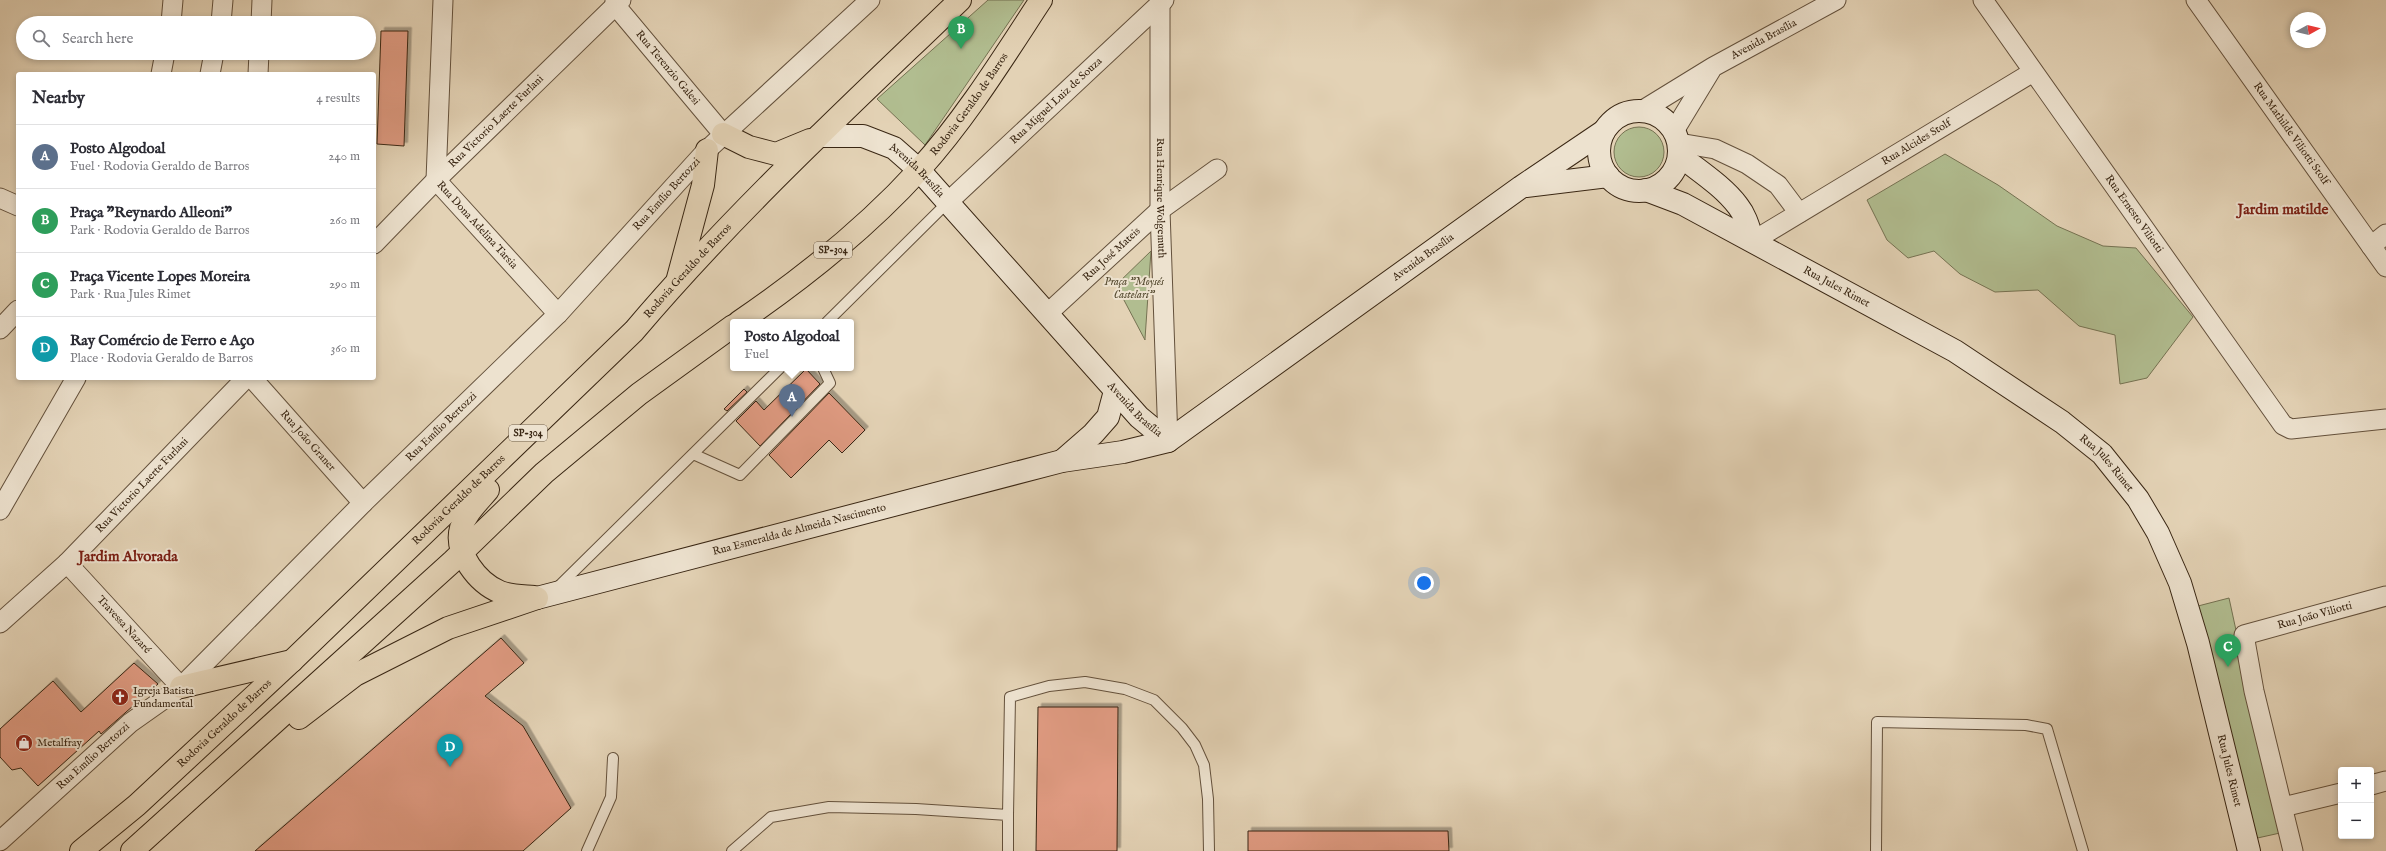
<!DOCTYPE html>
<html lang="en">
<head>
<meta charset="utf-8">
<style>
	body { margin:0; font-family:"IM FELL English",serif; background:#f7f7f7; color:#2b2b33 }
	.controls { position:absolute; right:12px; bottom:12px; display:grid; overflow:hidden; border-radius:4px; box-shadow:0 2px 6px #0003 }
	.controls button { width:36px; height:36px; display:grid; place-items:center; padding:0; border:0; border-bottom:1px solid #e1e1e2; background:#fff; color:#2b2b33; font:20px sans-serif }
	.compass { position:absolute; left:2290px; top:12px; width:36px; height:36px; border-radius:50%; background:#fff; box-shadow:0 2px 6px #0003; rotate:82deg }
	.you { position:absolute; left:1424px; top:583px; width:14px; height:14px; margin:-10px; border:3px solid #fff; border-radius:50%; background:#1a73e8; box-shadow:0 0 0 6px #1a73e833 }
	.badge { display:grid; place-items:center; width:26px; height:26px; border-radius:50%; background:#8f2418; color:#fff; font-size:13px; font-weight:700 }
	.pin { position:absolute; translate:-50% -33px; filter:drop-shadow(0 1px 2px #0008) }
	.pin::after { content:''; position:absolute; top:21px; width:14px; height:12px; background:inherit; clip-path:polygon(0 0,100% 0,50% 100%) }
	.popup { position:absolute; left:730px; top:319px; width:124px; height:52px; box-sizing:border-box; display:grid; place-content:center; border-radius:4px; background:#fff; filter:drop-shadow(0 1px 3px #0005); font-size:13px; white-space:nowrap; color:#7c7c81 }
	.popup b { font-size:15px; color:#2b2b33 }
	.popup::after { content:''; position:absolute; left:50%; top:100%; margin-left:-8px; border:8px solid transparent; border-top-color:#fff }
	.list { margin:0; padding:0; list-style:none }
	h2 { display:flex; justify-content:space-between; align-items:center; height:52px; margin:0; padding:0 16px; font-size:17px }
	h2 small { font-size:13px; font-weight:400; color:#7c7c81 }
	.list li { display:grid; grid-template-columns:26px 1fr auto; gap:12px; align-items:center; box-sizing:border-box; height:64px; padding:0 16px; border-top:1px solid #e1e1e2 }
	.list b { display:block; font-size:15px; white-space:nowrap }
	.list p { margin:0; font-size:13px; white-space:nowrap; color:#7c7c81 }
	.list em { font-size:13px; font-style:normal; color:#7c7c81 }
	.icon { flex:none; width:22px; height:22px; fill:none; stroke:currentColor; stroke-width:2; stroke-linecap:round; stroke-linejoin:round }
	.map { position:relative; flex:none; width:2386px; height:851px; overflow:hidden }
	.search { position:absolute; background:#fff; box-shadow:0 2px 6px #0003; left:16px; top:16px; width:360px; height:44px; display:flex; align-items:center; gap:10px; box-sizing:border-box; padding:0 14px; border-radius:22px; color:#7c7c81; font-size:15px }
	.panel { position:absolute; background:#fff; box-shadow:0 2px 6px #0003; left:16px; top:72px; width:360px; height:308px; border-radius:4px }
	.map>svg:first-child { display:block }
</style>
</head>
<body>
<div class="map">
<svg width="2386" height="851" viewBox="0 0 2386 851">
	<defs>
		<filter id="shadow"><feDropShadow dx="3.5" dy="-3.5" stdDeviation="0" flood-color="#0004"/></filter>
	</defs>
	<rect width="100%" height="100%" fill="#e3d2b5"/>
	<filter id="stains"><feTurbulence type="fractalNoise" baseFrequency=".005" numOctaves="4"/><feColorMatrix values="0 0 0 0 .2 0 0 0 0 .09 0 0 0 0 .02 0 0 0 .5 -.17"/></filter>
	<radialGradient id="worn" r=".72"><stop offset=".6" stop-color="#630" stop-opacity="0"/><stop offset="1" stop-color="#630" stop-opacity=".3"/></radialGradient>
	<path fill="#b1bd90" stroke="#757252" d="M988 0H1024L925 145 877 99Z
		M1614 152a25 25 0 1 1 50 0a25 25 0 1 1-50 0Z
		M1945 154 1998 185 2057 226 2103 246 2136 248 2193 317 2147 378 2120 384 2115 335 2079 326 2038 290 1995 292 1960 274 1934 251 1908 258 1887 240 1867 200Z
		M1151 251 1145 339V340L1116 285Z
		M2229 598 2280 833 2253 839 2198 606Z"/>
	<path fill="#e09b82" stroke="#392613" filter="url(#shadow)" d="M381 31H408L404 146 377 144Z
		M806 369 820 384 760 446 736 421 756 401 764 410Z
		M744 389 747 392 727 411 724 409Z
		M829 393 865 430 842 453 829 440 791 478 769 455Z
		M501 638 524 663 485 696 523 726 571 808 523 851H255Z
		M134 663 158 684 101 734 99 731 38 786 21 768 12 770 0 757V729L53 681 81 712Z
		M1038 707H1118L1117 851H1036Z
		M1248 831H1448L1449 851H1248Z"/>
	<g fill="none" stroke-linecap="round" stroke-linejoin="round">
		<defs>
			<path id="service" d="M827 322 948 202
				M693 454 740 475 830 383 823 368
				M557 588 780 368
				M1008 815 1010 697 1049 686 1085 682 1125 689 1154 700 1182 728 1195 745 1204 765 1208 799 1209 851
				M587 851 611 797 613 758
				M732 851 771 817 829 807 916 809 1008 815V851
				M1876 851 1877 722 2026 725 2047 729 2083 851"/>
			<g id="minor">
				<path id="s1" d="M443 0 436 180 558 314"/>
				<path id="s2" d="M615 0V5L723 134"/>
				<path id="s3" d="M1983 0 2283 425 2291 429 2386 419"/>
				<path id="s4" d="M2196 0 2386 267"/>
				<path id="s5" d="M1160 4V210L1168 441"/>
				<path d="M171 23 173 0"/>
				<path d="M221 23 223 0"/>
				<path d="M261 23 262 0"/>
				<path d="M161 74 165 53"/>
				<path d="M210 74 214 53"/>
				<path d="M258 74 259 53"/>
				<path id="s6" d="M1643 110 1713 67 1836 0"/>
				<path d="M1674 131 1711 70"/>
				<path d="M1679 143 1715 149 1747 164 1778 185 1799 213"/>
				<path d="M0 198 18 206"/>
				<path id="s7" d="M948 202 1164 0"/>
				<path id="s8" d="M1753 241 2033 72"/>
				<path id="s9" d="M374 244 436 180 621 0"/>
				<path d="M2371 246 2386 234"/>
				<path id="s10" d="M1047 314 1160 210 1217 169"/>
				<path d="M0 329 18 310"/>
				<path id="s11" d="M252 378 363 503"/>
				<path d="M0 510 76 378"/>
				<path id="s12" d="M67 563 181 687"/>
				<path id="s13" d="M0 623 67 563 246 378"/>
				<path d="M2371 785 2386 781"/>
				<path d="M2283 807 2341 793"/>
				<path id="s14" d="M0 841 130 723 181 687 363 503 558 314 707 150 870 0"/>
				<path id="s15" d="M2293 851 2254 691 2244 635 2386 596"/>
			</g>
			<g id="secondary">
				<circle cx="1639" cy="151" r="40"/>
				<path id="s16" d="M819 136H863L894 148 919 170 1139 417 1168 441"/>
				<path d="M1679 155C1699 171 1723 186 1738 206 1746 216 1749 229 1753 241"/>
				<path d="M1526 186 1608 176"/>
				<path id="s17" d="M1646 190 1683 204 1955 351 2062 422 2102 454 2138 499 2158 533 2180 583 2198 643 2249 851"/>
				<path d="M1062 461 1093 434 1108 417 1115 391"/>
				<path id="s18" d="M537 598 1062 461 1123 452 1168 441 1521 187 1604 131"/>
			</g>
			<g id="trunk">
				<path d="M723 134 749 147 776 154 810 140"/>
				<path d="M678 278 703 185 707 150"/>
				<path id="s19" d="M739 322C802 279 868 226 919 170 966 118 1003 58 1041 0"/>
				<path d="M488 490C478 502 466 513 461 528 454 553 478 583 500 592 510 596 523 596 534 597"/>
				<path d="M181 687 292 661"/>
				<path d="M299 718 355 675 448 628 537 598"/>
				<path id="s20" d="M81 851 137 805 293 660 634 331C734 213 849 107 960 0"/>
				<path d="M132 851 453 561 544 473 639 394 733 326"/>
			</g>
		</defs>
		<use href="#service" stroke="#64513c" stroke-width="12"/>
		<use href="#minor" stroke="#64513c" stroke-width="21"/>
		<use href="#secondary" stroke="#392613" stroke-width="24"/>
		<use href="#trunk" stroke="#392613" stroke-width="24"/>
		<use href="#service" stroke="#ede2cf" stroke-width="10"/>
		<use href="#minor" stroke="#ede2cf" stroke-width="19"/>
		<use href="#secondary" stroke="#ede2cf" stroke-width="22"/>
		<use href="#trunk" stroke="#e3d2b5" stroke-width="22"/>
	</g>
	<defs>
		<symbol id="church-disc" viewBox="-11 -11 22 22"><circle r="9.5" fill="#8f2418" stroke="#ede2cf"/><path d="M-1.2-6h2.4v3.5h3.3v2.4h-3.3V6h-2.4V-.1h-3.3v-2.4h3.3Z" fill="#fff"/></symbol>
		<symbol id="shop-disc" viewBox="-11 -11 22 22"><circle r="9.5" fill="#8f2418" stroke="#ede2cf"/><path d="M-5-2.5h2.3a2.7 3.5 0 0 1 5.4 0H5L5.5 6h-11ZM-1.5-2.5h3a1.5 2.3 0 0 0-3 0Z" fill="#fff"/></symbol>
	</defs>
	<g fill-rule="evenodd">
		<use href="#church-disc" x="110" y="687" width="20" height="20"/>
		<use href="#shop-disc" x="14" y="733" width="20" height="20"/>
	</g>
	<g text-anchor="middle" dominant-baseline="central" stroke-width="4" stroke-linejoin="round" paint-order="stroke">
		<g fill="#ede2cf" stroke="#6f5e4b" stroke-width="1">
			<rect x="814" y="242" width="38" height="16" rx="3"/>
			<rect x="509" y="425" width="38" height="16" rx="3"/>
		</g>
		<g font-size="10" font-weight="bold" fill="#392613">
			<text x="833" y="250">SP-304</text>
			<text x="528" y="433">SP-304</text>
		</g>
		<g font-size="11" fill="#392613" stroke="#ede2cf">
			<text stroke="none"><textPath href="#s6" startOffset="140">Avenida Brasília</textPath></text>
			<text stroke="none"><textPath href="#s2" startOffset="87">Rua Terenzio Galesi</textPath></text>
			<text stroke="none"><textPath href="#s7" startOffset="148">Rua Miguel Luiz de Souza</textPath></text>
			<text stroke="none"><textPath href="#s19" startOffset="319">Rodovia Geraldo de Barros</textPath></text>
			<text stroke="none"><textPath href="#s9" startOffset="173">Rua Victorio Laerte Furlani</textPath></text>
			<text stroke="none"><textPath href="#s4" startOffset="164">Rua Mathilde Viliotti Stolf</textPath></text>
			<text stroke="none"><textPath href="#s8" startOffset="191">Rua Alcides Stolf</textPath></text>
			<text stroke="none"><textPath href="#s16" startOffset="109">Avenida Brasília</textPath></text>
			<text stroke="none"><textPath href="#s14" startOffset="930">Rua Emílio Bertozzi</textPath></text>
			<text stroke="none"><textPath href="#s5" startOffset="194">Rua Henrique Wolgemuth</textPath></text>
			<text stroke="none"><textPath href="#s3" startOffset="262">Rua Ernesto Viliotti</textPath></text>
			<text stroke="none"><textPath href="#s1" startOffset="241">Rua Dona Adelina Tarsia</textPath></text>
			<text stroke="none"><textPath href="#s10" startOffset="88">Rua José Mateis</textPath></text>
			<text stroke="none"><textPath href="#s18" startOffset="965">Avenida Brasília</textPath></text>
			<text stroke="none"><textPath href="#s20" startOffset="840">Rodovia Geraldo de Barros</textPath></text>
			<text stroke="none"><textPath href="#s17" startOffset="214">Rua Jules Rimet</textPath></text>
			<text stroke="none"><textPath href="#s16" startOffset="433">Avenida Brasília</textPath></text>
			<text stroke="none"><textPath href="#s14" startOffset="606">Rua Emílio Bertozzi</textPath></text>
			<text stroke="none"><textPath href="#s11" startOffset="84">Rua João Graner</textPath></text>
			<text stroke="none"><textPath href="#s17" startOffset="538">Rua Jules Rimet</textPath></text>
			<text stroke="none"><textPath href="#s13" startOffset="198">Rua Victorio Laerte Furlani</textPath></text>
			<text stroke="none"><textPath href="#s20" startOffset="516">Rodovia Geraldo de Barros</textPath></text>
			<text stroke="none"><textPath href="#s18" startOffset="271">Rua Esmeralda de Almeida Nascimento</textPath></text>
			<text stroke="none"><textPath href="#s15" startOffset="295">Rua João Viliotti</textPath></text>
			<text stroke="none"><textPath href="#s12" startOffset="84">Travessa Nazaré</textPath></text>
			<text stroke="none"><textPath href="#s20" startOffset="192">Rodovia Geraldo de Barros</textPath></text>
			<text stroke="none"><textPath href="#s14" startOffset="126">Rua Emílio Bertozzi</textPath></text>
			<text stroke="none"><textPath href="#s17" startOffset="874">Rua Jules Rimet</textPath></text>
		</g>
		<g font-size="11" font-style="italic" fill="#574c32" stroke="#ede2cf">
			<text x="1134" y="282">Praça "Moysés<tspan x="1134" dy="13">Castelari"</tspan></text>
		</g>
		<g font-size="11" fill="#392613" stroke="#ede2cf" text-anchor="start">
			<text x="133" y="691">Igreja Batista<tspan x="133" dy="13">Fundamental</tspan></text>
			<text x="37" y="743">Metalfray</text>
		</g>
		<g font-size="15" font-weight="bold" fill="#7a1f14" stroke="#ede2cf">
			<text x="2283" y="209">Jardim matilde</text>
			<text x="128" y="556">Jardim Alvorada</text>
		</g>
	</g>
	<rect width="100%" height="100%" filter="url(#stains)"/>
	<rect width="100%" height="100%" fill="url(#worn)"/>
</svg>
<div class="controls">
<button>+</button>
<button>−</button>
</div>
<svg class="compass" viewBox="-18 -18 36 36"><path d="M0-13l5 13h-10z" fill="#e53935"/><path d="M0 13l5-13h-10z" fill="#7c7c81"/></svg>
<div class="you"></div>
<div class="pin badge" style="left:792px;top:417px;background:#5c6f8a">A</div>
<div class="popup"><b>Posto Algodoal</b>Fuel</div>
<div class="pin badge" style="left:961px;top:49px;background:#2e9e5b">B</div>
<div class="pin badge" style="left:2228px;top:667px;background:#2e9e5b">C</div>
<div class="pin badge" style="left:450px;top:767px;background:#0f9aa8">D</div>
<div class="search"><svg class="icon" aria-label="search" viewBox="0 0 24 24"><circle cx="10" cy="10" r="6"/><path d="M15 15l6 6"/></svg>Search here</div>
<section class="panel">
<h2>Nearby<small>4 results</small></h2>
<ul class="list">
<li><span class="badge" style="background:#5c6f8a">A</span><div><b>Posto Algodoal</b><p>Fuel · Rodovia Geraldo de Barros</p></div><em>240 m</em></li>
<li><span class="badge" style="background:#2e9e5b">B</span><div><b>Praça &quot;Reynardo Alleoni&quot;</b><p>Park · Rodovia Geraldo de Barros</p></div><em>260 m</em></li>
<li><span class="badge" style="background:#2e9e5b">C</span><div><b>Praça Vicente Lopes Moreira</b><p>Park · Rua Jules Rimet</p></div><em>290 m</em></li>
<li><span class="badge" style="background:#0f9aa8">D</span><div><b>Ray Comércio de Ferro e Aço</b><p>Place · Rodovia Geraldo de Barros</p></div><em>360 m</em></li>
</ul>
</section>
</div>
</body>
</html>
